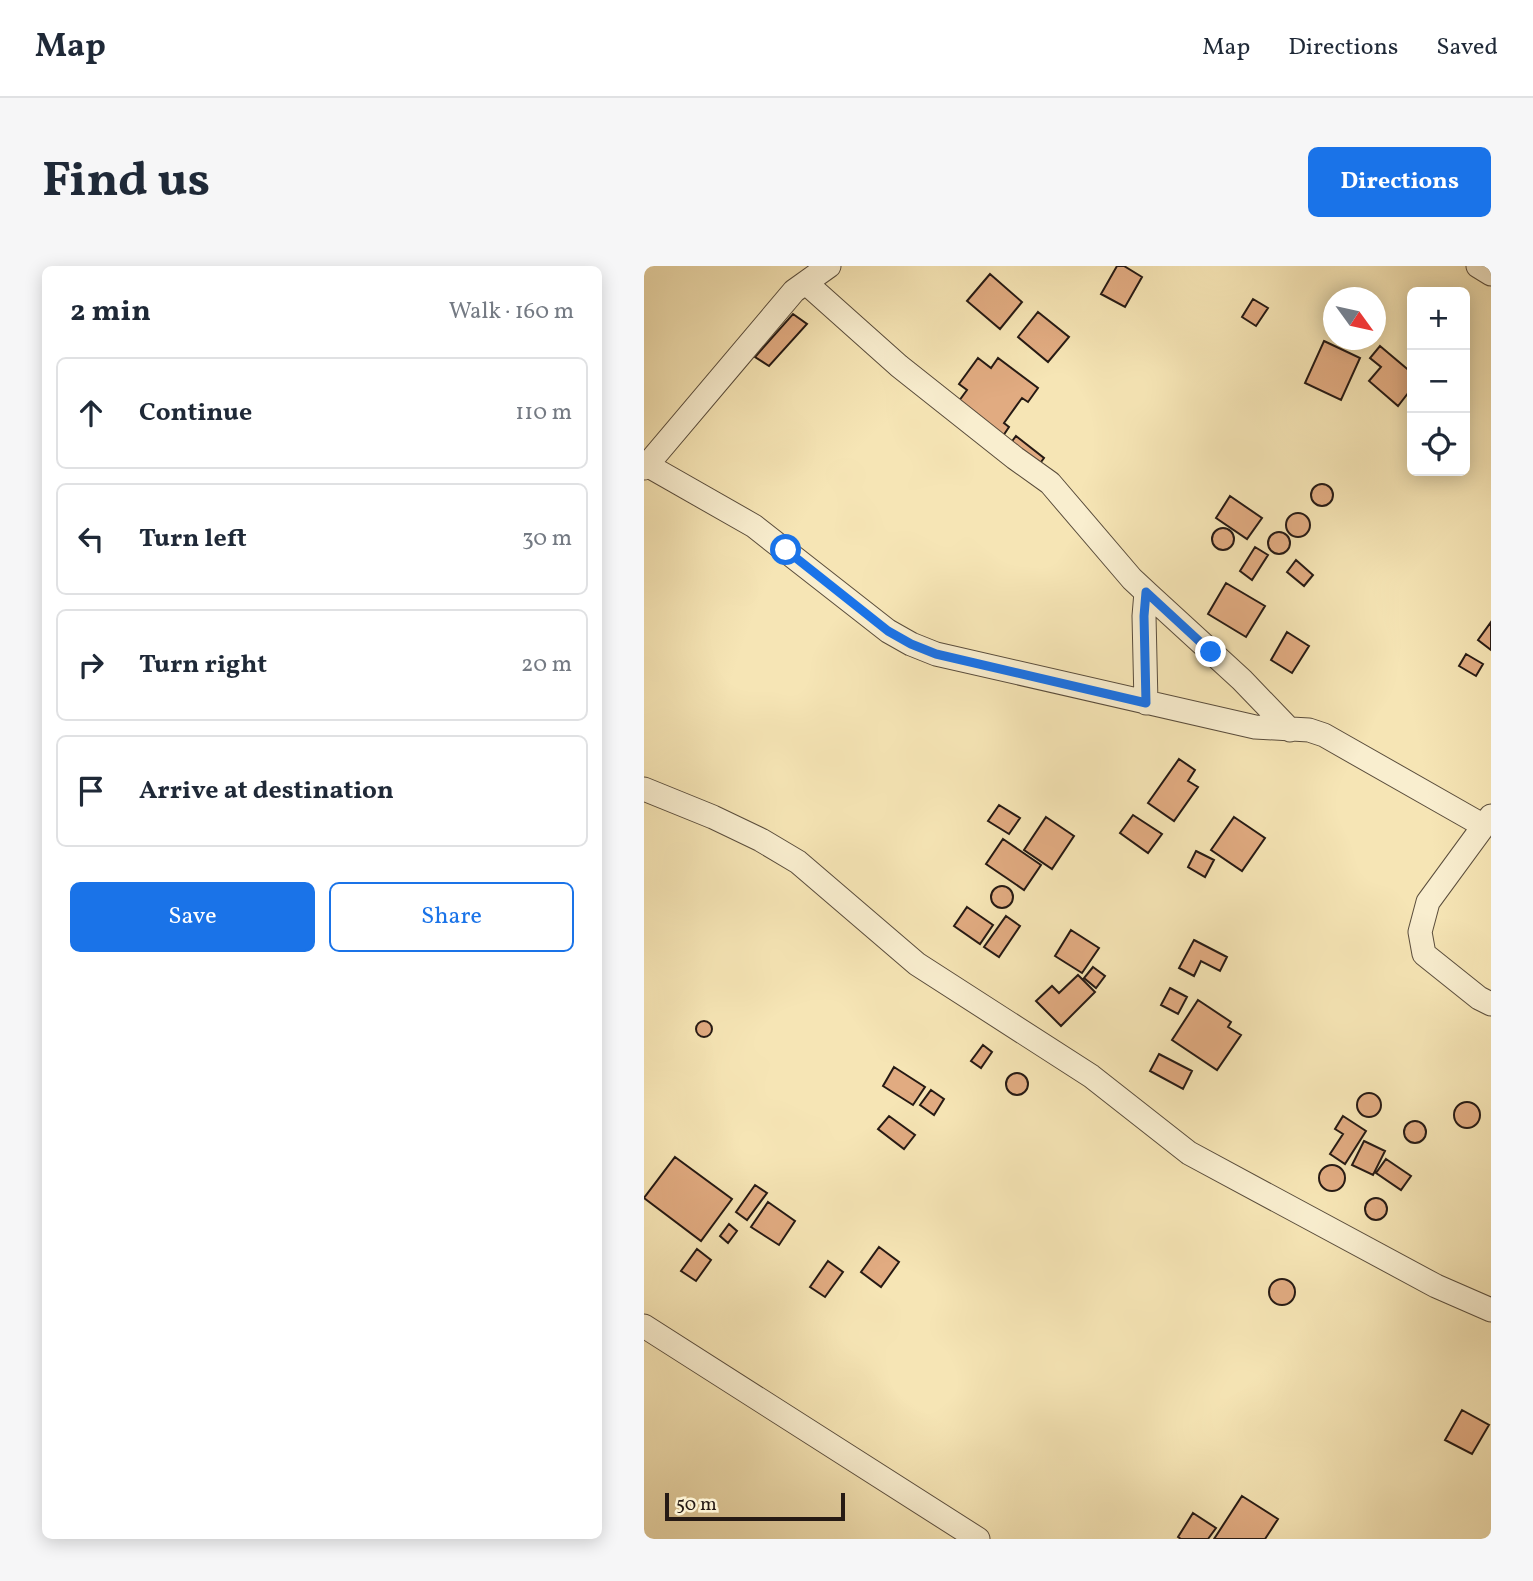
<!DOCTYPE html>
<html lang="en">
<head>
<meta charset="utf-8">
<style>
	body { margin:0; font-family:Vollkorn,serif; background:#f6f6f7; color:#1f2937 }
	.controls { position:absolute; right:21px; top:21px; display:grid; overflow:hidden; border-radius:10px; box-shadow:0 4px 18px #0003 }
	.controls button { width:63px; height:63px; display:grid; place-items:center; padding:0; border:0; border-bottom:2px solid #e0e1e3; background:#fff; color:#1f2937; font:35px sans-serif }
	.compass { position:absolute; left:679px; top:21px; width:63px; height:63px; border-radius:50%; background:#fff; box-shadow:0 4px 18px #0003; rotate:123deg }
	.scale { position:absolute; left:21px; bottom:18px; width:180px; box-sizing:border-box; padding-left:7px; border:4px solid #261a14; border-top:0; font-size:19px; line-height:24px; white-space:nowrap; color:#261a14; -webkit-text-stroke:5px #f9eecf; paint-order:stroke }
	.stop { position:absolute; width:21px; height:21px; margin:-16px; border:5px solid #1a73e8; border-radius:50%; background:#fff }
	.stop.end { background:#1a73e8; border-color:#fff; box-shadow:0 2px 7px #0008 }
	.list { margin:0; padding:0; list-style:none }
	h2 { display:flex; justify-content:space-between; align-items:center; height:91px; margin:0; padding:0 28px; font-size:30px }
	h2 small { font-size:23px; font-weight:400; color:#747a83 }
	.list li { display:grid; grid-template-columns:46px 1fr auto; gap:21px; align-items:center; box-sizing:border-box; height:112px; margin:0 14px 14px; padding:0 14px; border:2px solid #e0e1e3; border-radius:10px }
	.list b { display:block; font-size:26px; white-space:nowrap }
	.list em { font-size:23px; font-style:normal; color:#747a83 }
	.actions { display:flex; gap:14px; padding:21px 28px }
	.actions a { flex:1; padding:16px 0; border:2px solid #1a73e8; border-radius:10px; text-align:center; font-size:24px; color:#1a73e8 }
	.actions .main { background:#1a73e8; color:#fff }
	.icon { flex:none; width:38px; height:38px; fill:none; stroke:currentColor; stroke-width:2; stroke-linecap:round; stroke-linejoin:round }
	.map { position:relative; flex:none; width:847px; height:1273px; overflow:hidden; border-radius:10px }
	header { display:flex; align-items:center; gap:42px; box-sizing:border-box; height:98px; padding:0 35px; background:#fff; border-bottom:2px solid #e0e1e3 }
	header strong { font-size:33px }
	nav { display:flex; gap:38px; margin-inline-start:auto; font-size:24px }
	.intro { display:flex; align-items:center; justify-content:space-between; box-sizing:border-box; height:168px; padding:0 42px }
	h1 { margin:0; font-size:49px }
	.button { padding:18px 32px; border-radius:10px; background:#1a73e8; color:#fff; font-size:24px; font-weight:700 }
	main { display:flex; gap:42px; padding:0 42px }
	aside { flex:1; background:#fff; border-radius:10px; box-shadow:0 4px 18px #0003 }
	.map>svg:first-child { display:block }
</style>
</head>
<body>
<header>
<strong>Map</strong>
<nav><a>Map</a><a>Directions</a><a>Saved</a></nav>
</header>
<div class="intro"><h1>Find us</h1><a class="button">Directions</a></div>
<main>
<aside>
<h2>2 min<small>Walk · 160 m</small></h2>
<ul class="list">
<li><svg class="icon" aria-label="ahead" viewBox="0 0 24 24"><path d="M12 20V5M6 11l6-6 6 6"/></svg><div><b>Continue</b></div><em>110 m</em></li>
<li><svg class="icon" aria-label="left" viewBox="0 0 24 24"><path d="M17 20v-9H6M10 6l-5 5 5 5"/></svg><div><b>Turn left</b></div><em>30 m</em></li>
<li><svg class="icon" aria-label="right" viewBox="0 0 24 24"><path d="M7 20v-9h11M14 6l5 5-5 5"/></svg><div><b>Turn right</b></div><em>20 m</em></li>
<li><svg class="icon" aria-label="arrive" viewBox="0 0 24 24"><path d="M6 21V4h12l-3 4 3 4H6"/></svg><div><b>Arrive at destination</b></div></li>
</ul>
<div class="actions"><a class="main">Save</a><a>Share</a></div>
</aside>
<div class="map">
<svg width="847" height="1273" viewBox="0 0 847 1273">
	<rect width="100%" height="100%" fill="#f6e5b5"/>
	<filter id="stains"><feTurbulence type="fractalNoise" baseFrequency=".00286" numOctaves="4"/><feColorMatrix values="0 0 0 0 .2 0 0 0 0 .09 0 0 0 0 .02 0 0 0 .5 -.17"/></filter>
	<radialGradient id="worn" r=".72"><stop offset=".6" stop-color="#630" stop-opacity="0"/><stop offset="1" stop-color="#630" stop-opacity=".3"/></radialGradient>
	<path fill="#e1ab81" stroke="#261a14" stroke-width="2" d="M473 0H480L498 11 481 41 457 28Z
		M346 8 378 36 356 63 323 35Z
		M609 33 624 42 612 60 598 51Z
		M394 46 425 71 404 96 374 71Z
		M149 48 163 58 125 100 111 91Z
		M680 75 716 92 697 134 661 117Z
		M736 80 768 107V122L754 140 725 115 737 101 726 92Z
		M334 92 347 102 354 92 394 122 384 136 378 132 360 157 365 161 357 173 312 139 323 124 315 118Z
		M372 170 400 192 391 204 363 182Z
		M667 229a11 11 0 1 1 22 0a11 11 0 1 1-22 0Z
		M586 230 618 252 603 273 572 252Z
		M642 259a12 12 0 1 1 24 0a12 12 0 1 1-24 0Z
		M568 273a11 11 0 1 1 22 0a11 11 0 1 1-22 0Z
		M624 277a11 11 0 1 1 22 0a11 11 0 1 1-22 0Z
		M611 281 624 289 608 314 596 305Z
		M652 294 669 309 660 320 643 306Z
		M582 317 621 340 602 371 564 348Z
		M847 356V384L834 374Z
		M643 366 665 380 648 407 627 394Z
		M822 388 839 398 832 410 815 400Z
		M535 493 551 504 544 515 554 521 530 555 504 537Z
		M355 539 376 552 365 568 344 555Z
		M489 549 518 568 504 587 476 567Z
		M402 551 430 570 408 603 380 584Z
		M590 551 621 572 598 605 567 584Z
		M359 573 397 599 380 624 342 598Z
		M552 585 570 594 561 611 544 601Z
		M347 631a11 11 0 1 1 22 0a11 11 0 1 1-22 0Z
		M323 641 349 659 336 678 310 660Z
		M362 650 376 660 355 691 340 681Z
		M427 664 455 682 438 707 411 690Z
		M550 674 583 691 576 705 557 695 550 710 535 702Z
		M449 701 461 710 452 722 440 712Z
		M434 709 451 726 417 760 392 735 408 720 415 727Z
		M526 722 543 731 534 748 517 739Z
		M554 734 587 756 584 761 597 769 573 804 528 774Z
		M52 763a8 8 0 1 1 16 0a8 8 0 1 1-16 0Z
		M339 779 348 786 337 802 327 795Z
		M515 788 548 805 539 823 506 805Z
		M250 801 281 821 269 839 239 820Z
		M362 818a11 11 0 1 1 22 0a11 11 0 1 1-22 0Z
		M287 824 300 833 290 849 276 839Z
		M713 839a12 12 0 1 1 24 0a12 12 0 1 1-24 0Z
		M810 849a13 13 0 1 1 26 0a13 13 0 1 1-26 0Z
		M245 850 271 869 260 883 234 863Z
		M699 850 722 865 701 898 686 888 699 868 691 863Z
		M760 866a11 11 0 1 1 22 0a11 11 0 1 1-22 0Z
		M720 875 741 885 729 909 708 899Z
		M31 891 88 933 57 975 0 932Z
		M742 893 767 910 757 924 732 907Z
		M675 912a13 13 0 1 1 26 0a13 13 0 1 1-26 0Z
		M111 919 123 927 103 954 92 946Z
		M721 943a11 11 0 1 1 22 0a11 11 0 1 1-22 0Z
		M124 936 151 955 135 979 107 961Z
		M85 958 93 965 84 977 76 970Z
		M235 981 255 996 237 1021 217 1006Z
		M53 983 67 994 52 1015 37 1005Z
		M184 995 199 1006 181 1031 166 1021Z
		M625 1026a13 13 0 1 1 26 0a13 13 0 1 1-26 0Z
		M818 1144 845 1159 828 1188 801 1174Z
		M598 1230 634 1253 621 1273H570Z
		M549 1247 572 1262 564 1273H537L534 1271Z"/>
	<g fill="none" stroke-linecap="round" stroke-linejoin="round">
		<defs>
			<path id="street" d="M834 0 847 8
				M162 17 255 100 371 192 406 217 488 313 502 326 500 350 502 437
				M3 199 150 25 185 0
				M0 202 3 199 110 260 244 365 267 378 292 388 611 461 665 464 680 469 840 560
				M502 326 598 414 646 464
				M0 523 69 551 117 574 154 596 273 698 447 810 545 887 792 1020 847 1044
				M847 550 784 636 776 666 780 688 835 732 847 738
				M0 1060 334 1273"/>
		</defs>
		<use href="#street" stroke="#5a4d3c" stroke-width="25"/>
		<use href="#street" stroke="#f9eecf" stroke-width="23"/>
	</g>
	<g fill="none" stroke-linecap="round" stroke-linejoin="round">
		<path stroke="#1a73e8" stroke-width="9" d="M142 284 244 365 267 378 292 388 502 437 500 350 502 326 567 386"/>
	</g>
	<rect width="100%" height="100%" filter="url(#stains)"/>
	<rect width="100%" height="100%" fill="url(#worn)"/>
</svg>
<div class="controls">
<button>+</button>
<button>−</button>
<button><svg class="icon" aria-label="locate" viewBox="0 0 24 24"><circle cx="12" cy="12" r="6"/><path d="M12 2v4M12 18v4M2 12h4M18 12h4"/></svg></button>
</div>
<svg class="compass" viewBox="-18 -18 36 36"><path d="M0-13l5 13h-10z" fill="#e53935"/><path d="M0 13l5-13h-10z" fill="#747a83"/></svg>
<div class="scale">50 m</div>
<div class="stop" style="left:142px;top:284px"></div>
<div class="stop end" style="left:567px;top:386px"></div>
</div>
</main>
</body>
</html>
